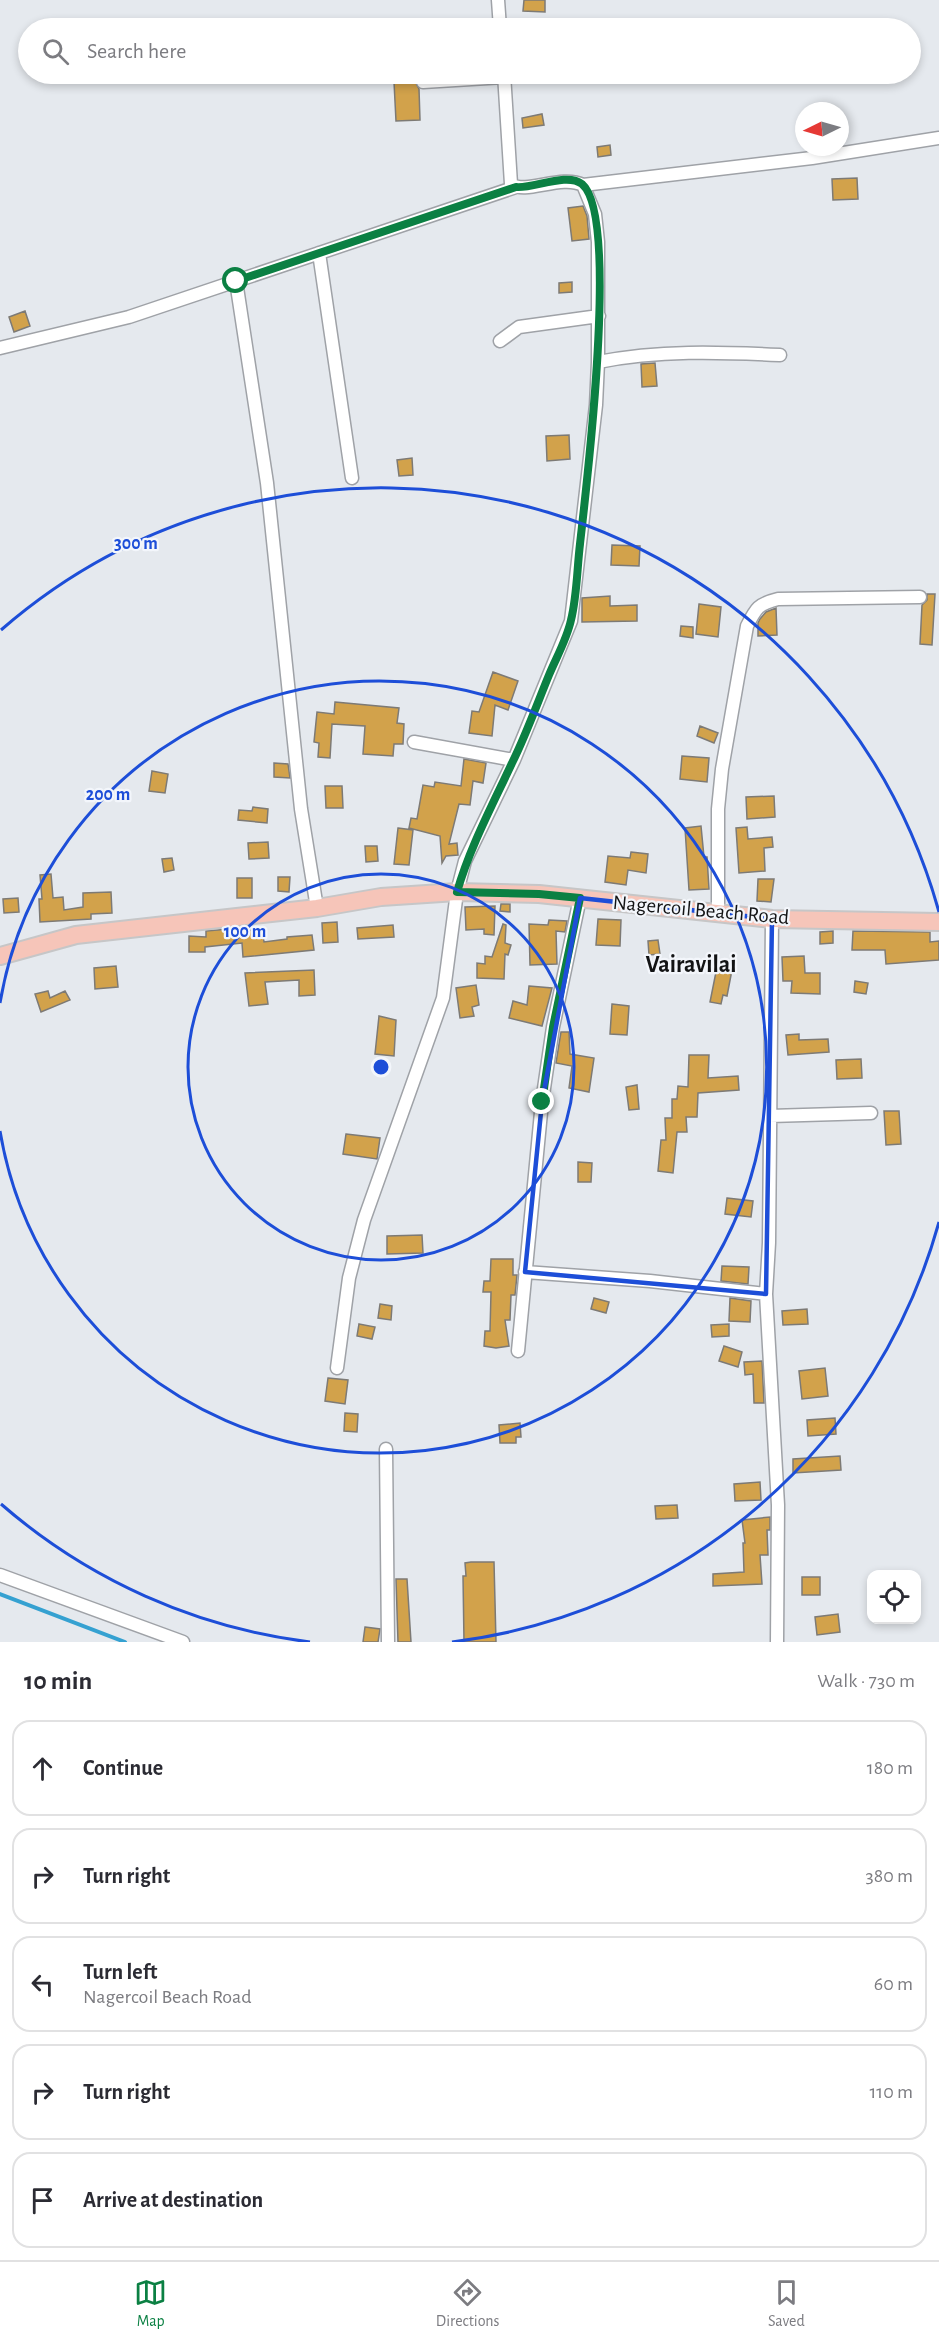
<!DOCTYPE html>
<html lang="en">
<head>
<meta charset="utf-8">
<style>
	body { margin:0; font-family:"Alegreya Sans",sans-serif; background:#f2f2f3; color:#2b2b33 }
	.controls { position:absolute; right:18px; bottom:18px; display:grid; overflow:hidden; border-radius:12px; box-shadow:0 3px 9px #0003 }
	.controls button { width:54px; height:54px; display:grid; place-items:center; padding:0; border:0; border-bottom:2px solid #e1e1e2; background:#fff; color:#2b2b33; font:30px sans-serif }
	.compass { position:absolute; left:795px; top:102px; width:54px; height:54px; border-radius:50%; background:#fff; box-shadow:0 3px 9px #0003; rotate:265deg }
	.stop { position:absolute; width:18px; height:18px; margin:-14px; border:4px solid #0b8043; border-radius:50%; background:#fff }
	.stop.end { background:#0b8043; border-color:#fff; box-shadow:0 2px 6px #0008 }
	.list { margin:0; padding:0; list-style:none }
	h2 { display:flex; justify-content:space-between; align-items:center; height:78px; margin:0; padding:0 24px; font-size:26px }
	h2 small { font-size:20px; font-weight:400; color:#7c7c81 }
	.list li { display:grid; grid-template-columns:39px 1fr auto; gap:18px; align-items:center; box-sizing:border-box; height:96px; margin:0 12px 12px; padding:0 12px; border:2px solid #e1e1e2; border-radius:18px }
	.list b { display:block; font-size:22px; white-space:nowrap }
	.list p { margin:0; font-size:20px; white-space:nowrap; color:#7c7c81 }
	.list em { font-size:20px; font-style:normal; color:#7c7c81 }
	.icon { flex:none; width:33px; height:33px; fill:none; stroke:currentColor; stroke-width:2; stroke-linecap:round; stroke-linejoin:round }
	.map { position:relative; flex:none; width:939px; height:1642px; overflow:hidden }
	.search { position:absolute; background:#fff; box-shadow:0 3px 9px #0003; left:18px; right:18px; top:18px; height:66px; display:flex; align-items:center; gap:15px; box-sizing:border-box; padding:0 21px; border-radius:33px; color:#7c7c81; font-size:22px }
	.sheet { height:618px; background:#fff }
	nav { display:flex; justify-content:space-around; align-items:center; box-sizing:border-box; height:84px; border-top:2px solid #e1e1e2; background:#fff; font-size:16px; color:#7c7c81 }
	nav a { display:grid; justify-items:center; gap:3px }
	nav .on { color:#0b8043 }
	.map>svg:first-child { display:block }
</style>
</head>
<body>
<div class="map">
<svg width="939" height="1642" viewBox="0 0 939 1642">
	<rect width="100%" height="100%" fill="#e5e9ee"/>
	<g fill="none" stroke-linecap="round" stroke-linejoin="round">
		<path stroke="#35a1d1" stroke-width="4" d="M0 1594 125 1642"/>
	</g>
	<path fill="#d2a24b" stroke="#7d7a75" stroke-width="1.5" d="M524 0H545V12L523 11Z
		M415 81 419 89 420 120 396 121 394 82Z
		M542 114 544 125 523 128 522 118Z
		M610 145 611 155 598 157 597 147Z
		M857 178 858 199 833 200 832 179Z
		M583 206 587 216 589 239 572 241 568 208Z
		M572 282V292L559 293V283Z
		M25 311 30 326 14 332 9 317Z
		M655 363 657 386 642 387 641 364Z
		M569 435 570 459 547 461 546 436Z
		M412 458 413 475 399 476 397 460Z
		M612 545 640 546 639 566 611 565Z
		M927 594H935L932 645 920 644 922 605 927 600Z
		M610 596V606L637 605V621L582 622V598Z
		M699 604 721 607 718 637 696 634Z
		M776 608 777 635 758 636V623L760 619 766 612Z
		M681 626 693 627V638L680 636Z
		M493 672 518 681 508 710 495 705 492 736 469 733 472 711 479 712Z
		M335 702 399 708 397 723 404 724 403 744H394L393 756 363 754 365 726 332 724 330 758 318 757 319 743 314 742 317 712 334 714Z
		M700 726 718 733 714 743 697 736Z
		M682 756 709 758 707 782 680 779Z
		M464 759 486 763 483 783 473 781 470 805 459 804 449 844 457 843 458 855 446 856 442 863 440 836 409 828 411 818 417 819 423 785 434 787 435 782 461 786Z
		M274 763 288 764 290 778 274 777Z
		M152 771 168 774 165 793 149 791Z
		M325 786H342L343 808H326Z
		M774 796 775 817 747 819 746 797Z
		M253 807 268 809 267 823 238 820 239 810 252 811Z
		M701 826 704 857H707L709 889 689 890 685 828Z
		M747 827 748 839 772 837 773 847 764 848 765 871 739 873 736 828Z
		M398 828 413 830 409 865 394 864Z
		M268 842 269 858 249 859 248 843Z
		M365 846H377L378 861 366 862Z
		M631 852 648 854 646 873 628 870 626 885 605 882 608 856 630 858Z
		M172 858 174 870 164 872 162 859Z
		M51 874 53 898 63 897 64 910 83 907V893L111 892 112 913 91 914V919L40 922 39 899H42L40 875Z
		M278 877H290L289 892 278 891Z
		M237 878H252V898H237Z
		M758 879H774L771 902 757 901Z
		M18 898 19 912 4 913 3 899Z
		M501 904H510V912L500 911Z
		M495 906 494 935 484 934V929L466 930 465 907Z
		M598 919 621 920 620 946 596 945Z
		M549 920 567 921 565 932 556 931 557 964 530 965 529 924 548 925Z
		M337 922 338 942 323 943 322 923Z
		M503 924 506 925 505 943 511 945 508 955 505 954 504 979 477 978V963L485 964V956L492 957Z
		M393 925 394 937 358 939 357 928Z
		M229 929V933L262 929 264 942 287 939V937L312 935 314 950 243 957 242 943 205 947V952H189V936L206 937V931Z
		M833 931V943L820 944V932Z
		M853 931 930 932V942L939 941V960L886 964 885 950H852Z
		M658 940 660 954 649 955 648 941Z
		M804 956 805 973H820V994L791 993 792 981H783L782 957Z
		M116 966 118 987 95 989 94 968Z
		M717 967 732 970 727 996 723 995 721 1004 710 1002Z
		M314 970 315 995 299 996V980L265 982 268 1004 249 1006 245 973Z
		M855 981 868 983 866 994 854 992Z
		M476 985 479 1005 472 1007 474 1016 460 1018 456 988Z
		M529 986 552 988 542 1026 509 1018 513 1001 527 1005Z
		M48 991 50 998 65 991 70 1000 41 1012 35 994Z
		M612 1004 629 1006 627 1035 610 1034Z
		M379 1016 396 1020 394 1056 375 1054Z
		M561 1032H569L570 1054 594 1058 589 1092 569 1088 572 1066 556 1063Z
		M799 1034V1040L828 1039 829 1052 788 1055 786 1035Z
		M689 1055H709L708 1078 738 1076 739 1090 698 1093 697 1117H686L687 1132H677L673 1173 658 1171 661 1140H666L665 1118H672V1099H677L678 1086 688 1087Z
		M861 1059 862 1078 837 1079 836 1060Z
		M637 1085 639 1109 629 1110 626 1087Z
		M884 1111H899L901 1144 886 1145Z
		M346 1134 380 1138 377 1159 343 1154Z
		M578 1162 592 1163 591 1182H578Z
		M727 1198 753 1201 751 1217 725 1214Z
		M422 1235 423 1253 387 1254V1236Z
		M491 1259H513V1275H517L515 1295H511L510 1320H505L509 1346 496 1348 484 1346 485 1331H490L491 1292H483L484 1281H490Z
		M722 1266 749 1267 748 1284 721 1281Z
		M594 1298 609 1302 606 1313 591 1309Z
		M730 1298 751 1301 750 1322 729 1321Z
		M380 1304 392 1306 391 1320 378 1318Z
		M807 1309 808 1324 783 1325 782 1311Z
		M359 1324 375 1327 372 1339 357 1336Z
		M729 1324V1336L712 1337 711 1325Z
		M724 1346 742 1352 738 1367 719 1361Z
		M762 1361 764 1403H754L753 1374 745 1375 744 1362Z
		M825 1368 828 1396 802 1399 799 1371Z
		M328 1378 348 1380 345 1404 325 1401Z
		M345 1413 358 1414 357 1432 344 1431Z
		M835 1418 836 1434 808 1436 807 1420Z
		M520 1423 521 1437H516V1443H500L499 1425Z
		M840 1456 841 1470 793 1473V1459Z
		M760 1482 761 1500 735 1501 734 1484Z
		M677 1505 678 1518 656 1519 655 1506Z
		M770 1517V1530H767L768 1555H760L762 1584 713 1586V1574L744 1572 743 1543H745L742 1520Z
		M471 1562H494L496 1642H464L463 1576H466L465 1563Z
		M802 1577H820V1595H802Z
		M396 1579H407L411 1642H398Z
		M838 1614 840 1632 817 1635 815 1617Z
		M365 1627 380 1629 378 1642H363Z"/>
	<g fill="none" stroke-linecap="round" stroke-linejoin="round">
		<defs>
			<path id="minor" d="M498 0 500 28
				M423 82 504 77
				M583 185 812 158 939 138
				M319 253 352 478
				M236 281 267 483 301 809 317 908
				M500 341 519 327 599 316
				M0 348 129 317 516 187
				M598 362C659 350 718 352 780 355
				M414 742 514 760
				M718 914V809L722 769 747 626C756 608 758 604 778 599L920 597
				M772 919 769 1243 766 1294 778 1505 777 1642
				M770 1116 871 1113
				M525 1272 650 1281 766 1294
				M518 1351 542 1102 553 1027 580 898
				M337 1368 349 1278 364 1220 443 998 457 892 465 861 514 760 571 621 596 405 598 362V242L595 214 583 185C561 174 526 195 511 184L504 74
				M386 1449 388 1642
				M0 1575 183 1642"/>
			<path id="major" d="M0 956 76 935 317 908 381 897 457 892 539 894 772 919 939 922"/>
		</defs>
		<use href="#minor" stroke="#9fa2a7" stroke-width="15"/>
		<use href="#major" stroke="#c6c6c7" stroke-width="20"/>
		<use href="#minor" stroke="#fff" stroke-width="12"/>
		<use href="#major" stroke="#f6c5b9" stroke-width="16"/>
	</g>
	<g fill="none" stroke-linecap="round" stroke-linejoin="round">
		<path stroke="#0b8043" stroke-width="8" d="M236 281 516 187C533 189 567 172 582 184 620 216 586 489 580 544 577 569 577 596 571 620 567 639 556 658 549 675 537 704 526 735 512 763 492 806 470 847 457 892L539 894 580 898 553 1027 542 1102"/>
	</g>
	<path fill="none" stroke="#1d4ed8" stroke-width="4.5" stroke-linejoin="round" d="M580 898 772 919 766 1294 525 1272 542 1102Z"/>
	<g fill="none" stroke="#1d4ed8" stroke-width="3">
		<circle cx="381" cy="1067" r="193"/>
		<path d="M0 1003A386 386 0 1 1 0 1131"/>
		<path d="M939 1222A579 579 0 0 1 452 1642M310 1642A579 579 0 0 1 1 1504M1 630A579 579 0 0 1 939 912"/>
	</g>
	<g text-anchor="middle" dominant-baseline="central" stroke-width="4.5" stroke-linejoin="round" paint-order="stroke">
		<g font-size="21" fill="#121314" stroke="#f3f6fb">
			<text transform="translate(701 910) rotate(5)">Nagercoil Beach Road</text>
		</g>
		<g font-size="24" font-weight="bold" fill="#121314" stroke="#f3f6fb">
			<text x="691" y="965">Vairavilai</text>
		</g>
	</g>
	<circle cx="381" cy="1067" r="9" fill="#1d4ed8" stroke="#f3f6fb" stroke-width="3"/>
	<g font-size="18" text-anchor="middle" font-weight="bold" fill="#1d4ed8" stroke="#f3f6fb" stroke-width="4.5" stroke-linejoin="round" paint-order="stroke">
		<text x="136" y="549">300 m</text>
		<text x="108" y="800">200 m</text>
		<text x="245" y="937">100 m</text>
	</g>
</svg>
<div class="controls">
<button><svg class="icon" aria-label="locate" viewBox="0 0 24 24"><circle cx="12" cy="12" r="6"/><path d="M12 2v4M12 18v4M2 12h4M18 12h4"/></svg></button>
</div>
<svg class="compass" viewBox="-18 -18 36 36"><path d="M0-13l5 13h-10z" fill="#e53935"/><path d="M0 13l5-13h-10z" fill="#7c7c81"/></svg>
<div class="stop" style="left:236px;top:281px"></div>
<div class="stop end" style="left:542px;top:1102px"></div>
<div class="search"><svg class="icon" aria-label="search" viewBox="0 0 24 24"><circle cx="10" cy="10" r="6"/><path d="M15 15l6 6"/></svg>Search here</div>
</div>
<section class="sheet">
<h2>10 min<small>Walk · 730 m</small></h2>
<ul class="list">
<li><svg class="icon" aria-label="ahead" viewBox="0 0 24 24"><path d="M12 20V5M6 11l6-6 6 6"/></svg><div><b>Continue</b></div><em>180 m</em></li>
<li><svg class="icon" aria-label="right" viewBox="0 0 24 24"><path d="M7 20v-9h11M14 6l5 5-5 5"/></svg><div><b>Turn right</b></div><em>380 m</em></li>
<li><svg class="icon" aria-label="left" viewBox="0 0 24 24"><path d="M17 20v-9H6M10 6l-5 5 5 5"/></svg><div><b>Turn left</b><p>Nagercoil Beach Road</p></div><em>60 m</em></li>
<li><svg class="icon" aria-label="right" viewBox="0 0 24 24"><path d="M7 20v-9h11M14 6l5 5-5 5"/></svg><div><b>Turn right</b></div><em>110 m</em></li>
<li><svg class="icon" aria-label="arrive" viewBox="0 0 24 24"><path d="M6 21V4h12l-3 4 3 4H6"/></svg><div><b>Arrive at destination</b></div></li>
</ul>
</section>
<nav>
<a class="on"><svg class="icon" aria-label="map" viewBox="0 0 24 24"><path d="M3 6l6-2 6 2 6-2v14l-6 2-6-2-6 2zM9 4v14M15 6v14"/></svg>Map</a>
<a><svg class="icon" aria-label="directions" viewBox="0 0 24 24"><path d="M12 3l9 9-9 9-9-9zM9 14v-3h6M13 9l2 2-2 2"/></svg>Directions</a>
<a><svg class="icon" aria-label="saved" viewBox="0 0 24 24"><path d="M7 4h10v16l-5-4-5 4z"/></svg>Saved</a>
</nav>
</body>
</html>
